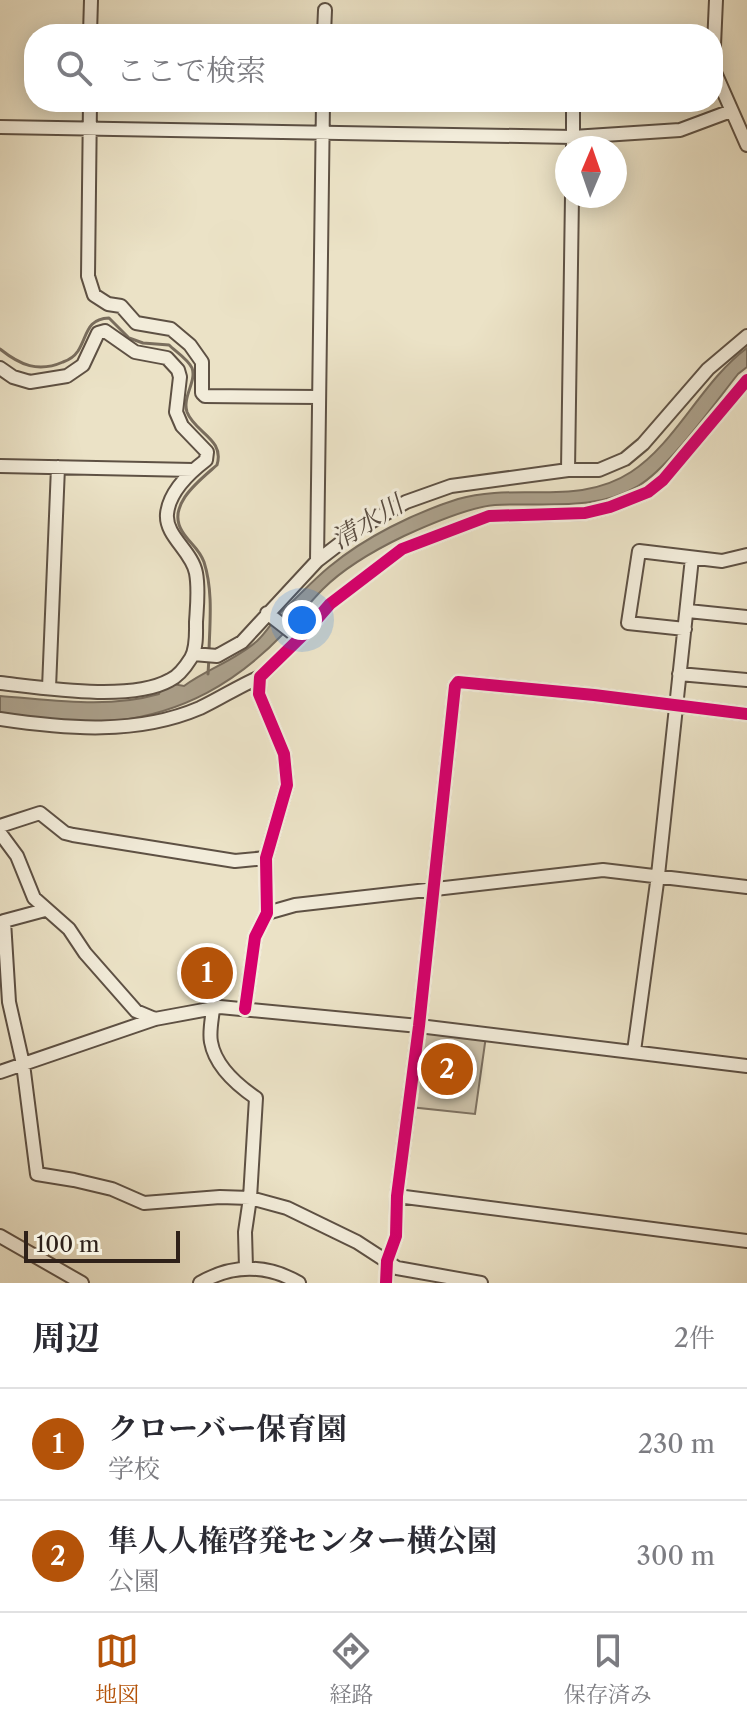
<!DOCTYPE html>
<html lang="ja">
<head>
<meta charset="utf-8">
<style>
	body { margin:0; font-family:"Libre Caslon Text","Noto Serif JP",serif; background:#f2f2f3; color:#2b2b33 }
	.compass { position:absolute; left:555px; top:136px; width:72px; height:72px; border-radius:50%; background:#fff; box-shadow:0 4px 20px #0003; rotate:2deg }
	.scale { position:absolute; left:24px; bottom:20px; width:156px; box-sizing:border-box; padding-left:8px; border:4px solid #2f2119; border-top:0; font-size:22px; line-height:28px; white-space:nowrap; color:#2f2119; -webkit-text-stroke:6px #f2ecda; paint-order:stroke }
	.you { position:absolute; left:302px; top:620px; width:28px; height:28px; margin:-20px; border:6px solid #fff; border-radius:50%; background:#1a73e8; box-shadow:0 0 0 12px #1a73e833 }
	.badge { display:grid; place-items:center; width:52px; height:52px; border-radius:50%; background:#b45309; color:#fff; font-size:26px; font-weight:700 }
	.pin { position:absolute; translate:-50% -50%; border:4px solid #fff; box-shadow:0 2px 8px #0006 }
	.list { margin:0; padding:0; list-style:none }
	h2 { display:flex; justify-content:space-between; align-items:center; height:104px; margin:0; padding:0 32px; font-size:34px }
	h2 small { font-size:26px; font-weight:400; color:#7c7c81 }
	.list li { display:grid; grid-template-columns:52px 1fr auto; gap:24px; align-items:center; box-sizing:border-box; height:112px; padding:0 32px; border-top:2px solid #e1e1e2 }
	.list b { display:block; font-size:30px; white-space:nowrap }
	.list p { margin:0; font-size:26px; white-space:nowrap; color:#7c7c81 }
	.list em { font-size:26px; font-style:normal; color:#7c7c81 }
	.icon { flex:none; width:44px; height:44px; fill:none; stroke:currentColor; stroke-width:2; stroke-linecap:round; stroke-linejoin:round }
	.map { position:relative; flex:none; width:747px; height:1283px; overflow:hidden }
	.search { position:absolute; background:#fff; box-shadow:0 4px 20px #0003; left:24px; right:24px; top:24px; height:88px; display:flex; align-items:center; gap:20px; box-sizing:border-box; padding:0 28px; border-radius:32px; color:#7c7c81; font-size:30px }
	.sheet { height:328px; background:#fff }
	nav { display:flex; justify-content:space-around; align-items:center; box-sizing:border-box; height:112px; border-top:2px solid #e1e1e2; background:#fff; font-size:22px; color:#7c7c81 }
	nav a { display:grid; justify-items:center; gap:4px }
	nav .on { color:#b45309 }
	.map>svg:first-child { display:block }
</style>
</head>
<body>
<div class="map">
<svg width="747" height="1283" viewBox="0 0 747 1283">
	<rect width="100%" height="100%" fill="#ebe2c6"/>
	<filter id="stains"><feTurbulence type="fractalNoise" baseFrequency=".0025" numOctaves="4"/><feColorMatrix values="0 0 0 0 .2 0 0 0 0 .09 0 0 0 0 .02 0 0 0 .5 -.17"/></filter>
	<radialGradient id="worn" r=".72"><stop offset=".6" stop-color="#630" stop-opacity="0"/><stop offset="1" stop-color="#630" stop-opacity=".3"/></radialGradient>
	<path fill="#cbc1a9" stroke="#7d7161" stroke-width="2" d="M419 1026 486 1036 475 1114 410 1107Z"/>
	<path fill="#aba08b" stroke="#796d5d" stroke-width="2" d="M747 348V367L738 374C714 404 669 468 638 486 594 512 544 502 495 505 470 507 428 525 404 536 377 549 345 567 323 589 309 603 297 619 283 634 236 683 183 713 115 721 77 726 38 719 0 716V696C53 700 107 709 159 694L161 689 173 684 184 686C207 669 236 660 257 641 266 633 272 622 280 613 297 598 312 581 329 567 365 537 414 513 458 499 516 482 578 507 631 472 676 443 703 380 747 348Z"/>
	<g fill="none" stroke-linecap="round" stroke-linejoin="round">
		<path stroke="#796d5d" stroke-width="3" d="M0 349C20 365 38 373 63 362 69 360 74 357 78 351 88 335 86 319 109 318L129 338 143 343 169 345C175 351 188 359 192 368 197 381 182 397 187 412 195 433 225 439 217 465 200 480 166 505 182 531 189 543 199 548 204 562 213 590 210 621 209 650
			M208 674 209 657"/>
		<defs>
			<path id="minor" d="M716 0 713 68 747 145
				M90 34 91 0
				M324 34 325 10
				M90 102 88 276 94 295 108 304 121 306 136 323 171 329 190 345 202 362V393L205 396 318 397
				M0 127 573 137 680 130 731 111
				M573 148V102
				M0 368 13 377 30 382 67 376 83 365 98 333 105 331 135 352 167 358 178 370 180 377 176 412 182 426 207 452 206 460C189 473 169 492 167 514 165 536 192 551 196 573 199 589 197 606 196 622 196 633 197 648 191 658 186 666 179 676 170 680 131 702 44 688 0 683
				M0 466 193 470
				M568 470 572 196
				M317 561 323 102
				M688 611 747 617
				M267 613 299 638
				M685 629 628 623 639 551 722 561 747 555
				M193 654 217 656 242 642 317 561 360 528 406 502 451 486 568 470H599L625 459 643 444 708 369 747 336
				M679 674 747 680
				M49 688 58 467
				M0 719C67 729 137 735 200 708 221 698 239 686 260 677
				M0 826 40 813 65 833 73 835 235 861 266 858
				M0 833 17 856 34 898 69 929 85 953 136 1011 155 1019
				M45 910 4 921 9 1002 23 1064 37 1174 74 1180 112 1189 144 1203 220 1197 250 1198 287 1208 357 1242 397 1268 481 1283
				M267 913 295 905 603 870 747 887
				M213 1009C212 1019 209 1032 211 1042 215 1065 237 1085 256 1098L250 1198 245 1232 246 1268
				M245 1009 255 937 267 913 266 858 287 785 284 754 259 694 260 677 303 635 330 604 402 549 489 516 585 513 610 507 648 492 663 480 747 380
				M634 1051 658 875 692 558
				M0 1072 155 1019 220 1007 419 1026 747 1066
				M397 1196 747 1241
				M0 1236 82 1283
				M200 1283C232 1264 267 1264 299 1283
				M386 1283 387 1261 396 1236 397 1196 419 1026 455 686 458 682 594 695 747 714"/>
		</defs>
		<use href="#minor" stroke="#5e5144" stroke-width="16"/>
		<use href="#minor" stroke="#f2ecda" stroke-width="12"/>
		<defs>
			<path id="cycleway" d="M245 1009 255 937 267 913 266 858 287 785 284 754 259 694 260 677 303 635 330 604 402 549 489 516 585 513 610 507 648 492 663 480 747 380
				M386 1283 387 1261 396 1236 397 1196 419 1026 455 686 458 682 594 695 747 714"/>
		</defs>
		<use href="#cycleway" stroke="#f2ecda" stroke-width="17"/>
		<use href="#cycleway" stroke="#d6006c" stroke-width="12"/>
	</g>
	<g text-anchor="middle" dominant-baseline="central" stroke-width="6" stroke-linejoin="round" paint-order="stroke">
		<g font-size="26" font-style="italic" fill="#5a4d41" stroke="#f2ecda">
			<text transform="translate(367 522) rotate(-31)">清水川</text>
		</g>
	</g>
	<rect width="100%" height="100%" filter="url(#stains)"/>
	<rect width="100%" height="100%" fill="url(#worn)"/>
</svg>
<svg class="compass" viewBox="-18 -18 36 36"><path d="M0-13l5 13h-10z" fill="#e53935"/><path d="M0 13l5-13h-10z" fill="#7c7c81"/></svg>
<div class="scale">100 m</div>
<div class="you"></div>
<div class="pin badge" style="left:207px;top:973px">1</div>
<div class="pin badge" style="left:447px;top:1069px">2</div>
<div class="search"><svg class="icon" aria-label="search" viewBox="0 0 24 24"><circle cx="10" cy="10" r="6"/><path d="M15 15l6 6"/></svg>ここで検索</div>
</div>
<section class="sheet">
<h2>周辺<small>2件</small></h2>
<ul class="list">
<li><span class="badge">1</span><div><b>クローバー保育園</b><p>学校</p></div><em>230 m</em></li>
<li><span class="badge">2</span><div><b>隼人人権啓発センター横公園</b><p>公園</p></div><em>300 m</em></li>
</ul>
</section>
<nav>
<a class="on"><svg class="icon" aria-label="map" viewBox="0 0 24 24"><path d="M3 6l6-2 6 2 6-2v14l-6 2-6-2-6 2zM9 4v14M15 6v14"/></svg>地図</a>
<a><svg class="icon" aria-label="directions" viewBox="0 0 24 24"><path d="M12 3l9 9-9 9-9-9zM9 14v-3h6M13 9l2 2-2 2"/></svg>経路</a>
<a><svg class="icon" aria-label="saved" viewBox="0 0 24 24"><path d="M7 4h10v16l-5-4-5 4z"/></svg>保存済み</a>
</nav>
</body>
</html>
